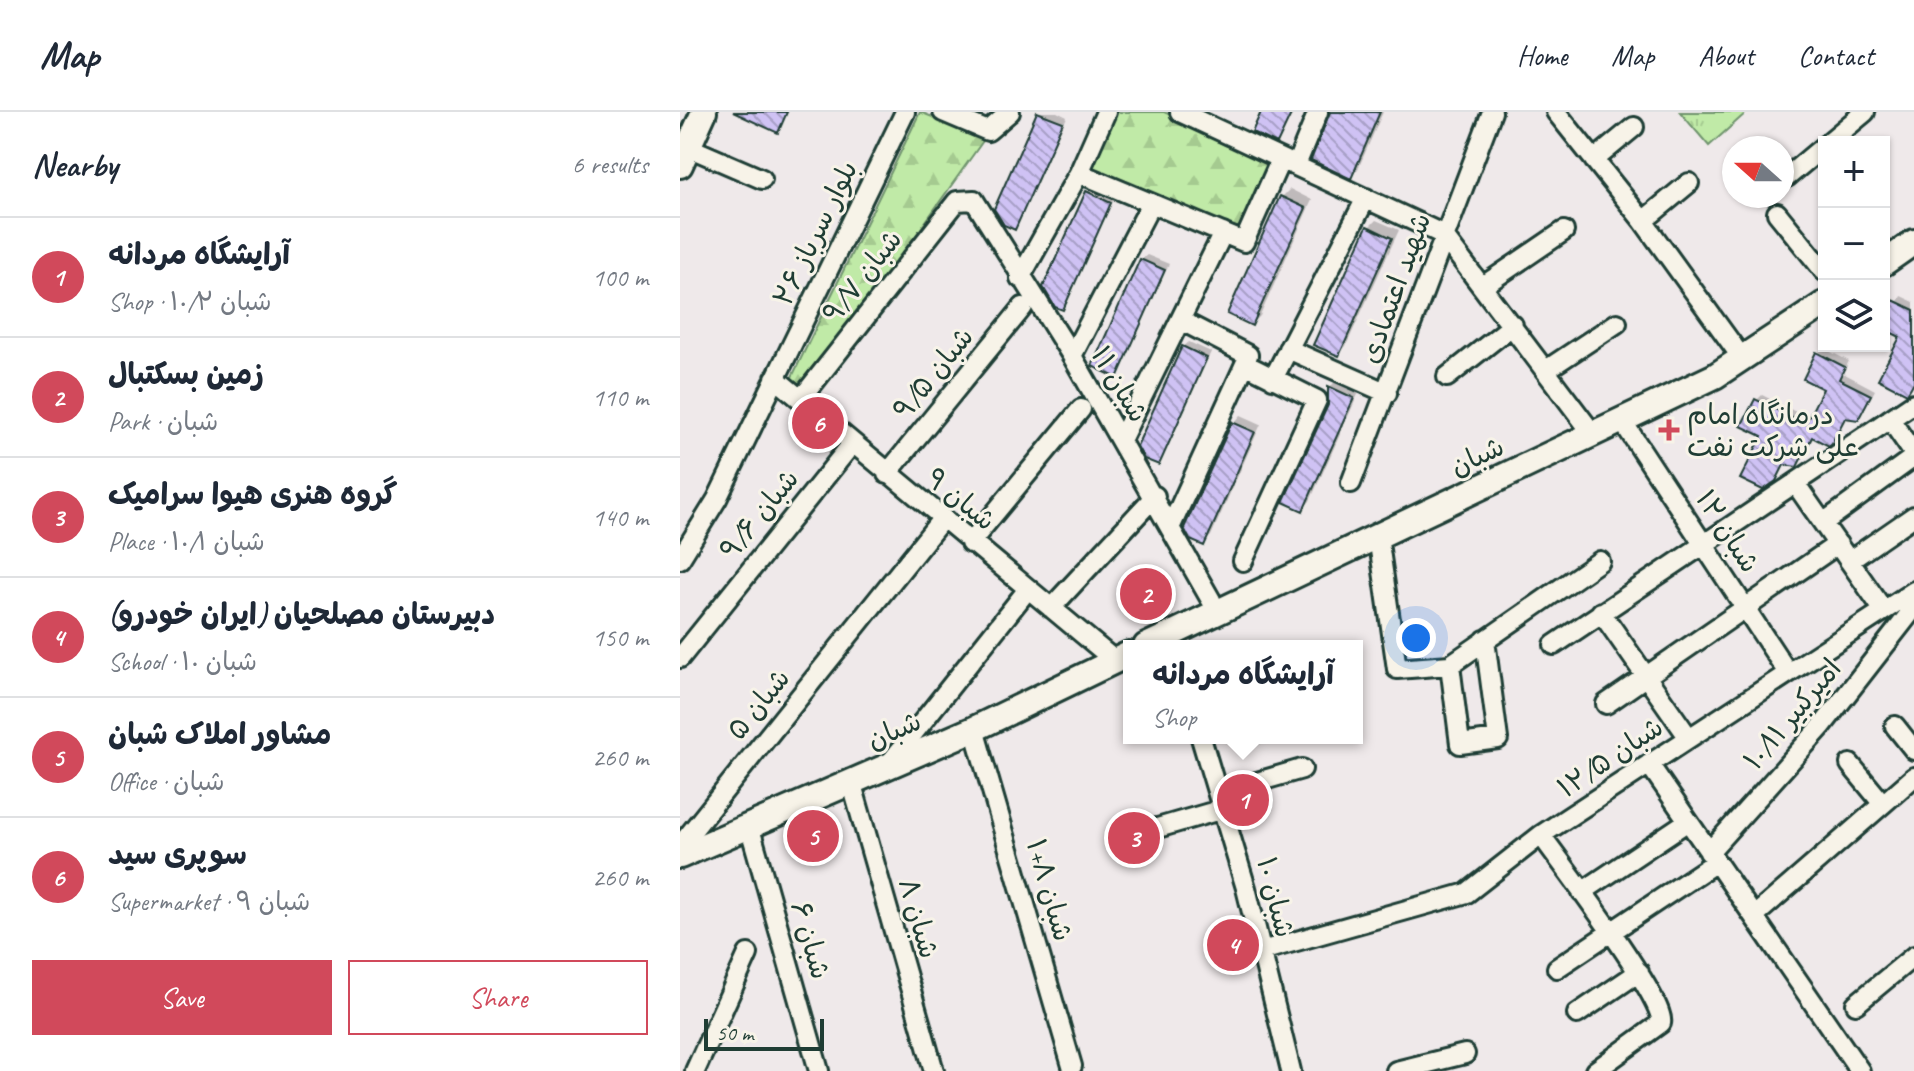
<!DOCTYPE html>
<html lang="en">
<head>
<meta charset="utf-8">
<style>
	body { margin:0; font-family:Caveat,"Playpen Sans Arabic",sans-serif; background:#f2f2f3; color:#1f2937 }
	.controls { position:absolute; right:24px; top:24px; display:grid; overflow:hidden; border-radius:0px; box-shadow:0 2px 6px #0004 }
	.controls button { width:72px; height:72px; display:grid; place-items:center; padding:0; border:0; border-bottom:2px solid #e0e1e3; background:#fff; color:#1f2937; font:40px sans-serif }
	.compass { position:absolute; left:1042px; top:24px; width:72px; height:72px; border-radius:50%; background:#fff; box-shadow:0 2px 6px #0004; rotate:291deg }
	.scale { position:absolute; left:24px; bottom:20px; width:120px; box-sizing:border-box; padding-left:8px; border:4px solid #1f3d34; border-top:0; font-size:22px; line-height:28px; white-space:nowrap; color:#1f3d34; -webkit-text-stroke:6px #f7f3e8; paint-order:stroke }
	.you { position:absolute; left:736px; top:526px; width:28px; height:28px; margin:-20px; border:6px solid #fff; border-radius:50%; background:#1a73e8; box-shadow:0 0 0 12px #1a73e833 }
	.badge { display:grid; place-items:center; width:52px; height:52px; border-radius:50%; background:#d1495b; color:#fff; font-size:26px; font-weight:700 }
	.pin { position:absolute; translate:-50% -50%; border:4px solid #fff; box-shadow:0 2px 8px #0006 }
	.popup { position:absolute; left:443px; top:528px; width:240px; height:104px; box-sizing:border-box; display:grid; place-content:center; border-radius:0px; background:#fff; filter:drop-shadow(0 2px 6px #0005); font-size:26px; white-space:nowrap; color:#747a83 }
	.popup b { font-size:30px; color:#1f2937 }
	.popup::after { content:''; position:absolute; left:50%; top:100%; margin-left:-16px; border:16px solid transparent; border-top-color:#fff }
	.list { margin:0; padding:0; list-style:none }
	h2 { display:flex; justify-content:space-between; align-items:center; height:104px; margin:0; padding:0 32px; font-size:34px }
	h2 small { font-size:26px; font-weight:400; color:#747a83 }
	.list li { display:grid; grid-template-columns:52px 1fr auto; gap:24px; align-items:center; box-sizing:border-box; height:120px; padding:0 32px; border-top:2px solid #e0e1e3 }
	.list b { display:block; font-size:30px; white-space:nowrap }
	.list p { margin:0; font-size:26px; white-space:nowrap; color:#747a83 }
	.list em { font-size:26px; font-style:normal; color:#747a83 }
	.actions { display:flex; gap:16px; padding:24px 32px }
	.actions a { flex:1; padding:18px 0; border:2px solid #d1495b; border-radius:0px; text-align:center; font-size:28px; color:#d1495b }
	.actions .main { background:#d1495b; color:#fff }
	.icon { flex:none; width:44px; height:44px; fill:none; stroke:currentColor; stroke-width:2; stroke-linecap:round; stroke-linejoin:round }
	.map { position:relative; flex:none; width:1234px; height:959px; overflow:hidden }
	header { display:flex; align-items:center; gap:48px; box-sizing:border-box; height:112px; padding:0 40px; background:#fff; border-bottom:2px solid #e0e1e3 }
	header strong { font-size:38px }
	nav { display:flex; gap:44px; margin-inline-start:auto; font-size:28px }
	main { display:flex }
	aside { flex:1; background:#fff }
	.map>svg:first-child { display:block }
</style>
</head>
<body>
<header>
<strong>Map</strong>
<nav><a>Home</a><a>Map</a><a>About</a><a>Contact</a></nav>
</header>
<main>
<aside>
<h2>Nearby<small>6 results</small></h2>
<ul class="list">
<li><span class="badge">1</span><div><b>آرایشگاه مردانه</b><p>Shop · ۱۰/۲ شبان</p></div><em>100 m</em></li>
<li><span class="badge">2</span><div><b>زمین بسکتبال</b><p>Park · شبان</p></div><em>110 m</em></li>
<li><span class="badge">3</span><div><b>گروه هنری هیوا سرامیک</b><p>Place · ۱۰/۱ شبان</p></div><em>140 m</em></li>
<li><span class="badge">4</span><div><b>دبیرستان مصلحیان (ایران خودرو)</b><p>School · ۱۰ شبان</p></div><em>150 m</em></li>
<li><span class="badge">5</span><div><b>مشاور املاک شبان</b><p>Office · شبان</p></div><em>260 m</em></li>
<li><span class="badge">6</span><div><b>سوپری سید</b><p>Supermarket · ۹ شبان</p></div><em>260 m</em></li>
</ul>
<div class="actions"><a class="main">Save</a><a>Share</a></div>
</aside>
<div class="map">
<svg width="1234" height="959" viewBox="0 0 1234 959">
	<defs>
		<pattern id="forest-firs" width="22" height="20" patternUnits="userSpaceOnUse" patternTransform="scale(2)"><rect width="22" height="20" fill="#c0eaa7"/><path d="M5 1l3.5 6h-7zM16 11l3.5 6h-7z" fill="#a5ca90"/></pattern>
		<pattern id="park-tufts" width="24" height="20" patternUnits="userSpaceOnUse" patternTransform="scale(2)"><rect width="24" height="20" fill="#c0eaa7"/><path d="M3 7l-1-3M5 7V3M7 7l1-3M15 17l-1-3M17 17v-4M19 17l1-3" fill="none" stroke="#a5ca90"/></pattern>
		<pattern id="building-back-hatch" width="6" height="6" patternUnits="userSpaceOnUse" patternTransform="scale(2)"><rect width="6" height="6" fill="#cfc2f4"/><path d="M-1 5l2 2M0 0l6 6M5-1l2 2" fill="none" stroke="#a79fc6"/></pattern>
	</defs>
	<rect width="100%" height="100%" fill="#efe9ea"/>
	<filter id="ink" filterUnits="userSpaceOnUse"><feTurbulence type="fractalNoise" baseFrequency=".0125" numOctaves="2"/><feDisplacementMap in="SourceGraphic" scale="16" xChannelSelector="R" yChannelSelector="G"/><feConvolveMatrix kernelMatrix="1 2 1 2 8 2 1 2 1" color-interpolation-filters="sRGB"/></filter>
	<g filter="url(#ink)">
		<path fill="url(#forest-firs)" stroke="#70946e" stroke-width="2" d="M240 0 305 26 212 157 118 273 111 267Z
			M431 0H484L592 46 559 124 406 59Z"/>
		<path fill="url(#park-tufts)" stroke="#70946e" stroke-width="2" d="M1000 0H1067L1029 34Z"/>
		<path fill="#0003" d="M359 0H377L387 5 334 115 316 97Z
			M583 0H614L597 30Z
			M651 0H703L678 57 671 64Z
			M413 75 435 85 382 196 407 80Z
			M610 77 632 88 580 204 572 212 602 85Z
			M696 108 719 118 666 234 658 242 689 115Z
			M467 143 489 152 437 264 461 148Z
			M1221 184 1234 190V272L1228 278 1223 224 1204 215Z
			M509 230 531 240 478 351 503 235Z
			M1143 236 1169 249 1163 261 1195 278 1183 300 1178 306 1167 304 1151 330 1134 324 1122 347 1116 353 1106 352 1095 368 1077 288 1082 283 1130 307 1145 276 1138 241Z
			M658 267 680 278 630 389 623 397 650 293V275Z
			M561 303 581 312 531 424 523 431 554 311Z"/>
		<path fill="url(#building-back-hatch)" stroke="#1f3d34" stroke-width="2" d="M53 0H107L98 21Z
			M357 0 383 10 335 118 324 113 314 97Z
			M581 0H612L597 32 572 20Z
			M650 0H700L671 67 631 48Z
			M406 79 431 91 383 198 375 195 363 175Z
			M600 84 626 96 572 214 547 202Z
			M687 114 712 126 659 244 633 233Z
			M460 147 485 158 437 266 412 254Z
			M1213 188 1234 198V270L1227 282 1198 267 1220 225 1204 217V206Z
			M502 234 527 246 479 353 464 347 457 334Z
			M1136 240 1165 255 1159 267 1191 283 1178 308 1165 306 1152 331 1149 334 1132 325 1117 355 1104 353 1096 369 1083 378 1060 367 1082 324 1061 314 1075 287 1125 312 1143 277 1123 267Z
			M648 274 674 286 623 399 603 390 648 293Z
			M552 310 575 320 524 434 510 428 504 416Z"/>
		<g fill="none" stroke-linecap="round" stroke-linejoin="round">
			<defs>
				<path id="street" d="M263 0 308 19 330 0
					M500 0 762 122 913 322
					M876 0 963 109 1062 246
					M1149 30 1185 0
					M8 35 82 67
					M914 48 954 15
					M616 53 638 0
					M399 61 564 130 601 47
					M1107 65 1144 34
					M1097 101 1144 159
					M963 109 1009 71
					M340 166 399 61 426 0
					M803 174 884 119
					M500 208 568 243 565 252
					M608 237 707 281
					M392 244 471 92
					M866 258 937 211
					M767 265 833 213
					M95 266 434 548
					M593 267 686 86
					M121 287 277 89 294 88 392 244 531 488
					M941 307 1108 561
					M1210 307 1234 342
					M441 328 543 121
					M207 362 343 195
					M671 371 812 0
					M1115 371 1202 496
					M1143 411 1234 345
					M491 414 565 252 637 288 563 449
					M698 424 717 557 770 553 920 449
					M290 431 401 297
					M0 447 37 387 225 0
					M1169 449 1234 404
					M371 496 475 384
					M921 500 1009 626
					M874 533 1234 291
					M0 546 171 333
					M770 553 780 632 818 627 805 528
					M926 592 1158 432
					M1215 614 1234 638
					M294 617 392 954
					M521 626 566 776 611 959
					M209 652 348 477
					M969 652 1180 959
					M1170 652 1203 692
					M171 669 254 959
					M539 681 622 657
					M69 713 139 959
					M861 723C880 749 988 891 981 911L915 959
					M450 724 543 697
					M0 734 262 407
					M1029 740 1142 614 1234 496
					M902 780 1008 709
					M1080 799 1234 665
					M581 839 787 781 861 723 1234 479
					M877 856 1036 750
					M1176 892 1234 844
					M897 902 959 860
					M15 959 68 842
					M716 959 785 942"/>
				<path id="secondary" d="M0 53 24 0
					M1204 151 1234 130
					M466 534 1035 264 1144 192
					M0 744 294 617 449 542"/>
			</defs>
			<use href="#street" stroke="#1f3d34" stroke-width="24"/>
			<use href="#secondary" stroke="#1f3d34" stroke-width="30"/>
			<use href="#street" stroke="#f7f3e8" stroke-width="18"/>
			<use href="#secondary" stroke="#f7f3e8" stroke-width="24"/>
		</g>
	</g>
	<path fill="#d1495b" stroke="#f7f3e8" stroke-width="3" d="M985 306h8v8h8v8h-8v8h-8v-8h-8v-8h8z"/>
	<g text-anchor="middle" dominant-baseline="central" stroke-width="6" stroke-linejoin="round" paint-order="stroke">
		<g font-size="28" fill="#1f3d34" stroke="#f7f3e8">
			<text transform="translate(135 121) rotate(-64)">۲۶ بلوار سرباز</text>
			<text transform="translate(182 164) rotate(-52)">۹/۷ شبان</text>
			<text transform="translate(715 176) rotate(-70)">شهید اعتمادی</text>
			<text transform="translate(253 261) rotate(-51)">۹/۵ شبان</text>
			<text transform="translate(440 272) rotate(59)">۱۱ شبان</text>
			<text transform="translate(797 344) rotate(-25)">شبان</text>
			<text transform="translate(281 387) rotate(39)">۹ شبان</text>
			<text transform="translate(79 402) rotate(-51)">۹/۶ شبان</text>
			<text transform="translate(1048 419) rotate(57)">۱۲ شبان</text>
			<text transform="translate(78 592) rotate(-51)">۵ شبان</text>
			<text transform="translate(1112 602) rotate(-50)">۱۰/۱۱ امیرکبیر</text>
			<text transform="translate(214 618) rotate(-23)">شبان</text>
			<text transform="translate(930 645) rotate(-34)">۱۲/۵ شبان</text>
			<text transform="translate(370 778) rotate(74)">۱+۸ شبان</text>
			<text transform="translate(596 785) rotate(76)">۱۰ شبان</text>
			<text transform="translate(239 806) rotate(74)">۸ شبان</text>
			<text transform="translate(131 828) rotate(74)">۶ شبان</text>
		</g>
		<g font-size="28" fill="#1f3d34" stroke="#f7f3e8" text-anchor="start">
			<text x="1007" y="302">درمانگاه امام<tspan x="1007" dy="32">علی شرکت نفت</tspan></text>
		</g>
	</g>
</svg>
<div class="controls">
<button>+</button>
<button>−</button>
<button><svg class="icon" aria-label="layers" viewBox="0 0 24 24"><path d="M12 4l9 5-9 5-9-5zM3 14l9 5 9-5"/></svg></button>
</div>
<svg class="compass" viewBox="-18 -18 36 36"><path d="M0-13l5 13h-10z" fill="#e53935"/><path d="M0 13l5-13h-10z" fill="#747a83"/></svg>
<div class="scale">50 m</div>
<div class="you"></div>
<div class="pin badge" style="left:563px;top:688px">1</div>
<div class="popup"><b>آرایشگاه مردانه</b>Shop</div>
<div class="pin badge" style="left:466px;top:482px">2</div>
<div class="pin badge" style="left:454px;top:726px">3</div>
<div class="pin badge" style="left:553px;top:833px">4</div>
<div class="pin badge" style="left:133px;top:724px">5</div>
<div class="pin badge" style="left:138px;top:311px">6</div>
</div>
</main>
</body>
</html>
